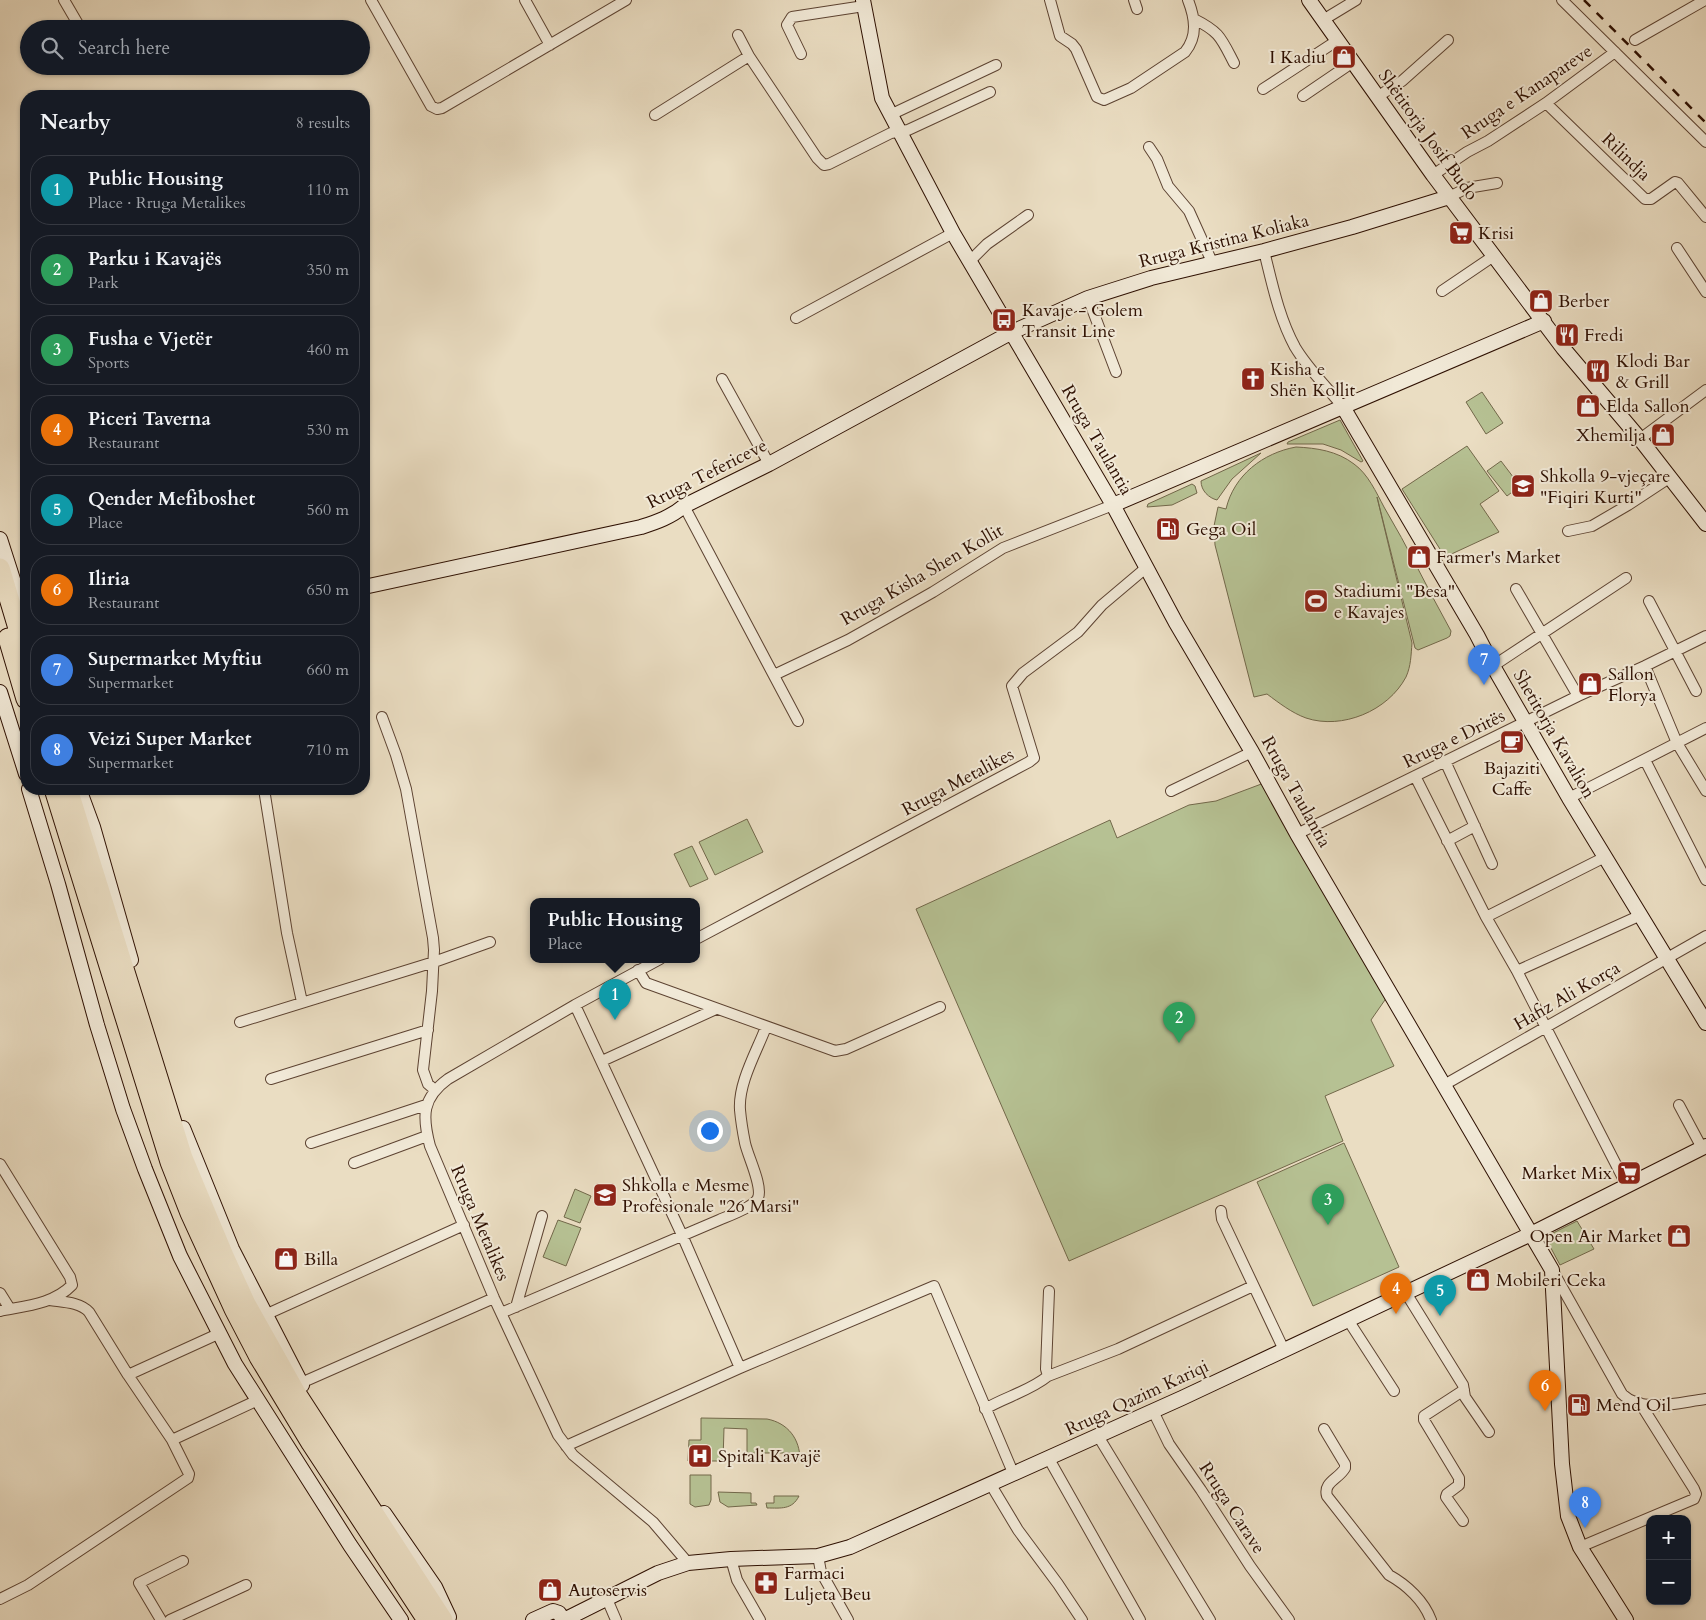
<!DOCTYPE html>
<html lang="en">
<head>
<meta charset="utf-8">
<style>
	body { margin:0; font-family:Cardo,serif; background:#242831; color:#f1f3f6 }
	.controls { position:absolute; right:15px; bottom:15px; display:grid; overflow:hidden; border-radius:10px; box-shadow:0 1px 4px #0004 }
	.controls button { width:45px; height:45px; display:grid; place-items:center; padding:0; border:0; border-bottom:1px solid #363941; background:#171b24; color:#f1f3f6; font:25px sans-serif }
	.you { position:absolute; left:709px; top:1130px; width:18px; height:18px; margin:-12px; border:4px solid #fff; border-radius:50%; background:#1a73e8; box-shadow:0 0 0 8px #1a73e833 }
	.badge { display:grid; place-items:center; width:32px; height:32px; border-radius:50%; background:#7c3aed; color:#fff; font-size:16px; font-weight:700 }
	.pin { position:absolute; translate:-50% -41px; filter:drop-shadow(0 1px 2px #0008) }
	.pin::after { content:''; position:absolute; top:26px; width:18px; height:15px; background:inherit; clip-path:polygon(0 0,100% 0,50% 100%) }
	.popup { position:absolute; left:530px; top:898px; width:170px; height:65px; box-sizing:border-box; display:grid; place-content:center; border-radius:10px; background:#171b24; filter:drop-shadow(0 1px 4px #0005); font-size:16px; white-space:nowrap; color:#9ea1a6 }
	.popup b { font-size:19px; color:#f1f3f6 }
	.popup::after { content:''; position:absolute; left:50%; top:100%; margin-left:-10px; border:10px solid transparent; border-top-color:#171b24 }
	.list { margin:0; padding:0; list-style:none }
	h2 { display:flex; justify-content:space-between; align-items:center; height:65px; margin:0; padding:0 20px; font-size:21px }
	h2 small { font-size:16px; font-weight:400; color:#9ea1a6 }
	.list li { display:grid; grid-template-columns:32px 1fr auto; gap:15px; align-items:center; box-sizing:border-box; height:70px; margin:0 10px 10px; padding:0 10px; border:1px solid #363941; border-radius:20px }
	.list b { display:block; font-size:19px; white-space:nowrap }
	.list p { margin:0; font-size:16px; white-space:nowrap; color:#9ea1a6 }
	.list em { font-size:16px; font-style:normal; color:#9ea1a6 }
	.icon { flex:none; width:28px; height:28px; fill:none; stroke:currentColor; stroke-width:2; stroke-linecap:round; stroke-linejoin:round }
	.map { position:relative; flex:none; width:1706px; height:1620px; overflow:hidden }
	.search { position:absolute; background:#171b24; box-shadow:0 1px 4px #0004; left:20px; top:20px; width:350px; height:55px; display:flex; align-items:center; gap:12px; box-sizing:border-box; padding:0 18px; border-radius:28px; color:#9ea1a6; font-size:19px }
	.panel { position:absolute; background:#171b24; box-shadow:0 1px 4px #0004; left:20px; top:90px; width:350px; height:705px; border-radius:20px }
	.map>svg:first-child { display:block }
</style>
</head>
<body>
<div class="map">
<svg width="1706" height="1620" viewBox="0 0 1706 1620">
	<rect width="100%" height="100%" fill="#eaddc2"/>
	<filter id="stains"><feTurbulence type="fractalNoise" baseFrequency=".004" numOctaves="4"/><feColorMatrix values="0 0 0 0 .2 0 0 0 0 .09 0 0 0 0 .02 0 0 0 .5 -.17"/></filter>
	<radialGradient id="worn" r=".72"><stop offset=".6" stop-color="#630" stop-opacity="0"/><stop offset="1" stop-color="#630" stop-opacity=".3"/></radialGradient>
	<path fill="#b6c193" stroke="#72684a" d="M1482 392 1503 423 1486 434 1466 402Z
		M1340 420 1363 461 1361 462 1341 450 1323 444H1287L1288 442Z
		M1467 446 1499 491 1480 504 1499 532 1445 557 1402 489Z
		M1296 447C1317 448 1337 451 1354 464 1368 474 1376 492 1384 507 1408 547 1428 590 1451 631L1450 636 1447 638 1418 650 1415 648 1377 497 1412 643C1411 655 1411 666 1406 677 1388 711 1342 730 1306 718 1292 713 1279 703 1267 694L1254 697 1215 545 1214 526 1218 507 1226 509C1234 475 1263 453 1296 447Z
		M1261 453 1232 479 1217 500C1209 498 1201 491 1201 481Z
		M1501 461 1520 486 1507 496 1487 471Z
		M1192 484 1195 486 1197 493 1172 505 1147 507 1148 504Z
		M1264 783 1387 997 1371 1020 1394 1066 1325 1096 1343 1141 1069 1261 916 909 1110 820 1117 838 1189 805 1216 801Z
		M747 819 763 852 715 875 699 842Z
		M692 846 708 879 690 887 674 854Z
		M1344 1143 1399 1267 1313 1306 1257 1182Z
		M575 1189 591 1196 580 1223 564 1217Z
		M558 1220 581 1228 566 1266 543 1257Z
		M1577 1221 1594 1249 1560 1265 1545 1237Z
		M701 1418 767 1419C788 1423 800 1439 800 1460L792 1459V1453H747V1429L724 1428 723 1461H688L689 1440H701Z
		M690 1475H711V1500L709 1505 695 1507 690 1504Z
		M718 1492 751 1493V1503H756L757 1505 728 1507 720 1502Z
		M774 1496H799C792 1510 781 1508 767 1508L766 1503H774Z"/>
	<g fill="none" stroke-linecap="round" stroke-linejoin="round">
		<defs>
			<path id="street" d="M64 0 78 24
				M371 0 431 106 437 109 442 108 626 0
				M525 0 550 45
				M1050 0 1060 36 1072 44 1076 49 1097 97 1104 100 1131 88 1185 52C1198 36 1195 18 1188 0
				M1134 0 1137 9
				M1562 0 1706 142
				M1194 19C1220 32 1221 38 1234 63
				M1323 20 1356 0
				M738 35 749 56
				M1635 40 1705 0
				M801 54 787 25 792 17 864 6
				M1263 89 1338 40
				M1303 96 1353 62
				M1377 97 1402 81 1448 40
				M1546 103 1645 199H1651L1675 182 1678 183 1706 217
				M655 115 749 56 817 158 824 165 829 164 891 133 908 130 990 92
				M890 115 996 65
				M1149 147 1157 159 1168 186 1189 211 1212 262
				M1433 175 1467 152 1488 141 1546 103 1615 52
				M1449 197 1467 188 1497 183
				M1677 248 1706 292
				M1264 251C1272 283 1279 318 1295 347 1308 369 1327 387 1343 407
				M969 262 987 244 1028 215
				M1442 291 1495 255
				M1088 298 1116 372
				M796 318 953 233
				M722 379 769 464
				M1640 439 1706 390
				M684 506 798 721
				M1568 531 1592 526 1628 505 1669 478
				M1516 589 1578 696
				M1649 601 1696 691
				M1493 666 1626 578
				M1645 666 1677 743 1706 791
				M774 675 848 640 889 617 933 592 1003 548 1113 505
				M382 717 396 755 406 789 433 938 434 950 432 991 423 1070 428 1084 435 1090
				M1645 760 1706 880
				M1445 761 1492 864
				M1415 776 1486 917 1517 971 1627 1186
				M264 789 287 933 302 1002
				M1171 791 1252 752
				M1569 798 1706 728
				M1297 834 1578 696 1645 666 1706 636
				M1447 841 1475 826
				M1486 917 1605 857
				M696 939 1029 762 1034 758 1012 686 1023 673 1078 632 1102 605 1147 567
				M660 959 575 1005 448 1079C422 1098 422 1116 430 1146L494 1298 558 1435 573 1455 653 1522 688 1563
				M638 970 646 983 835 1051 846 1049 940 1007
				M1517 971 1641 915
				M575 1005 682 1235 740 1368
				M240 1022 434 962 490 942
				M602 1061 716 1009
				M271 1079 428 1030
				M1444 1085 1706 936
				M1679 1105 1702 1148
				M311 1143 426 1105
				M354 1163 427 1136
				M0 1164 70 1277 72 1285C54 1304 25 1306 0 1311
				M1221 1211 1222 1219 1284 1350
				M1554 1273 1622 1394C1643 1414 1680 1402 1706 1399
				M0 1293 10 1309
				M1406 1293 1463 1385 1465 1397 1489 1432
				M516 1307 542 1216
				M501 1313 719 1220C728 1216 754 1207 758 1198 763 1186 748 1157 745 1143 743 1133 741 1121 740 1110 738 1083 757 1051 766 1027
				M265 1315 464 1225
				M1348 1320 1394 1391
				M128 1375 218 1334
				M1048 1376 1046 1369 1049 1291
				M301 1383 494 1298
				M985 1409C1005 1397 1030 1391 1048 1376L1118 1349 1253 1286
				M1153 1411 1169 1444 1201 1490 1250 1566 1289 1620
				M1324 1429 1345 1464V1468C1339 1479 1323 1482 1327 1496L1389 1575C1407 1585 1424 1601 1431 1620
				M1098 1436 1210 1620
				M172 1440 258 1400
				M566 1446 740 1368 934 1286 1014 1475
				M1049 1459 1140 1620
				M991 1485 1018 1530 1058 1584 1082 1620
				M1463 1521 1446 1497 1447 1494 1459 1485V1478L1424 1420V1416L1464 1390
				M1580 1547 1694 1499 1696 1494 1694 1489 1640 1403
				M818 1556 821 1572 848 1620
				M731 1559 737 1580 760 1620
				M0 1599 28 1585 188 1478 189 1474 172 1440 128 1375 89 1312C80 1302 63 1302 50 1300
				M607 1599 616 1620
				M161 1620 139 1583 183 1561
				M170 1620 246 1585"/>
			<path id="secondary" d="M863 0 882 98 953 233 1113 505 1176 623 1252 752 1297 834 1552 1270 1562 1464 1568 1516 1580 1547 1626 1620
				M1309 0 1433 175 1563 348 1640 439 1706 524
				M1343 407 1477 635 1493 666 1569 798 1706 1023
				M1113 505 1544 321
				M0 539 26 620
				M364 587 641 527C657 522 671 517 684 506L769 464 1012 332 1088 298 1151 278 1264 251 1352 227 1449 197
				M0 692 26 774
				M29 789 58 884 97 1025 123 1109 145 1169 180 1256 235 1364 350 1545 401 1620
				M79 789 93 827 131 960
				M183 1128 232 1249 302 1385
				M384 1513 435 1587 449 1617
				M533 1620 553 1611 559 1613 563 1620
				M564 1620 658 1573 688 1563 731 1559 818 1556 850 1547 1182 1398 1531 1234 1706 1146"/>
			<path id="highway" d="M0 568 26 655
				M8 638 26 699
				M54 789 170 1162 190 1213 234 1309 259 1357 311 1443 427 1620
				M68 789 183 1158 224 1256 246 1304 296 1393 443 1620"/>
		</defs>
		<use href="#street" stroke="#5d4332" stroke-width="12"/>
		<use href="#secondary" stroke="#2e1002" stroke-width="16"/>
		<use href="#highway" stroke="#2e1002" stroke-width="21"/>
		<use href="#street" stroke="#f1e9d7" stroke-width="10"/>
		<use href="#secondary" stroke="#f1e9d7" stroke-width="14"/>
		<use href="#highway" stroke="#eaddc2" stroke-width="19"/>
		<path stroke="#2e1002" stroke-width="2.5" stroke-dasharray="9 9" stroke-linecap="butt" d="M1584 0 1706 123"/>
	</g>
	<defs>
		<symbol id="shop-square" viewBox="-11 -11 22 22"><rect x="-9" y="-9" width="18" height="18" rx="4" fill="#8f2418" stroke="#f1e9d7"/><path d="M-5-2.5h2.3a2.7 3.5 0 0 1 5.4 0H5L5.5 6h-11ZM-1.5-2.5h3a1.5 2.3 0 0 0-3 0Z" fill="#fff"/></symbol>
		<symbol id="supermarket-square" viewBox="-11 -11 22 22"><rect x="-9" y="-9" width="18" height="18" rx="4" fill="#8f2418" stroke="#f1e9d7"/><path d="M-6-5.5h2.5l.6 2H6L4.5 2H-2.5L-4.4-4H-6ZM-1.5 3.2a1.3 1.3 0 1 0 .1 0ZM3 3.2a1.3 1.3 0 1 0 .1 0Z" fill="#fff"/></symbol>
		<symbol id="bus-square" viewBox="-11 -11 22 22"><rect x="-9" y="-9" width="18" height="18" rx="4" fill="#8f2418" stroke="#f1e9d7"/><path d="M-5-6H5V4H4V6H2V4H-2V6H-4V4H-5ZM-3.5-4V0h7V-4ZM-3.5 1.2v1.5H-2V1.2ZM2 1.2v1.5H3.5V1.2Z" fill="#fff"/></symbol>
		<symbol id="restaurant-square" viewBox="-11 -11 22 22"><rect x="-9" y="-9" width="18" height="18" rx="4" fill="#8f2418" stroke="#f1e9d7"/><path d="M-5-6h1v4h1v-4h1v4h1v-4h1v5L-1.5 .5V6h-2V.5L-5-1ZM5-6V6H3V1.5H1.5Q1.5-4 5-6Z" fill="#fff"/></symbol>
		<symbol id="church-square" viewBox="-11 -11 22 22"><rect x="-9" y="-9" width="18" height="18" rx="4" fill="#8f2418" stroke="#f1e9d7"/><path d="M-1.2-6h2.4v3.5h3.3v2.4h-3.3V6h-2.4V-.1h-3.3v-2.4h3.3Z" fill="#fff"/></symbol>
		<symbol id="school-square" viewBox="-11 -11 22 22"><rect x="-9" y="-9" width="18" height="18" rx="4" fill="#8f2418" stroke="#f1e9d7"/><path d="M0-5L7-2L0 1L-7-2ZM-4 1L0 2.5L4 1V4Q0 6-4 4Z" fill="#fff"/></symbol>
		<symbol id="fuel-square" viewBox="-11 -11 22 22"><rect x="-9" y="-9" width="18" height="18" rx="4" fill="#8f2418" stroke="#f1e9d7"/><path d="M-5.5-6h7V0h2V4h1.3V-2.5L3-4.5l.8-.8L6-3V5H2.5V1h-1V6h-7ZM-4.2-4.7v3.2H.2V-4.7Z" fill="#fff"/></symbol>
		<symbol id="stadium-square" viewBox="-11 -11 22 22"><rect x="-9" y="-9" width="18" height="18" rx="4" fill="#8f2418" stroke="#f1e9d7"/><path d="M0-5a6.5 5 0 1 0 0 10a6.5 5 0 1 0 0-10ZM-3.5-1.8h7v3.6h-7Z" fill="#fff"/></symbol>
		<symbol id="cafe-square" viewBox="-11 -11 22 22"><rect x="-9" y="-9" width="18" height="18" rx="4" fill="#8f2418" stroke="#f1e9d7"/><path d="M-5.5-4.5H6V0H3Q3 3.5 0 3.5H-2.5Q-5.5 3.5-5.5 0ZM3-3.2v2h1.7v-2ZM-6 4.5H4V6H-6Z" fill="#fff"/></symbol>
		<symbol id="hospital-square" viewBox="-11 -11 22 22"><rect x="-9" y="-9" width="18" height="18" rx="4" fill="#8f2418" stroke="#f1e9d7"/><path d="M-5-5h3v3.5h4V-5h3V5h-3V1.5h-4V5h-3Z" fill="#fff"/></symbol>
		<symbol id="pharmacy-square" viewBox="-11 -11 22 22"><rect x="-9" y="-9" width="18" height="18" rx="4" fill="#8f2418" stroke="#f1e9d7"/><path d="M-2-6h4v4h4v4h-4v4h-4v-4h-4v-4h4Z" fill="#fff"/></symbol>
	</defs>
	<g fill-rule="evenodd">
		<use href="#shop-square" x="1330" y="43" width="28" height="28"/>
		<use href="#supermarket-square" x="1447" y="219" width="28" height="28"/>
		<use href="#shop-square" x="1527" y="287" width="28" height="28"/>
		<use href="#bus-square" x="990" y="306" width="28" height="28"/>
		<use href="#restaurant-square" x="1553" y="321" width="28" height="28"/>
		<use href="#restaurant-square" x="1584" y="357" width="28" height="28"/>
		<use href="#church-square" x="1239" y="365" width="28" height="28"/>
		<use href="#shop-square" x="1574" y="392" width="28" height="28"/>
		<use href="#shop-square" x="1649" y="421" width="28" height="28"/>
		<use href="#school-square" x="1509" y="472" width="28" height="28"/>
		<use href="#fuel-square" x="1154" y="515" width="28" height="28"/>
		<use href="#shop-square" x="1405" y="543" width="28" height="28"/>
		<use href="#stadium-square" x="1302" y="587" width="28" height="28"/>
		<use href="#shop-square" x="1576" y="670" width="28" height="28"/>
		<use href="#cafe-square" x="1498" y="728" width="28" height="28"/>
		<use href="#supermarket-square" x="1615" y="1159" width="28" height="28"/>
		<use href="#school-square" x="591" y="1181" width="28" height="28"/>
		<use href="#shop-square" x="1665" y="1222" width="28" height="28"/>
		<use href="#shop-square" x="272" y="1245" width="28" height="28"/>
		<use href="#shop-square" x="1464" y="1266" width="28" height="28"/>
		<use href="#fuel-square" x="1565" y="1391" width="28" height="28"/>
		<use href="#hospital-square" x="686" y="1442" width="28" height="28"/>
		<use href="#pharmacy-square" x="752" y="1569" width="28" height="28"/>
		<use href="#shop-square" x="536" y="1576" width="28" height="28"/>
	</g>
	<g text-anchor="middle" dominant-baseline="central" stroke-width="4" stroke-linejoin="round" paint-order="stroke">
		<g font-size="18" fill="#2e1002" stroke="#f1e9d7" text-anchor="start">
			<text x="1326" y="57" text-anchor="end">I Kadiu</text>
			<text x="1478" y="233">Krisi</text>
			<text x="1558" y="301">Berber</text>
			<text x="1022" y="310">Kavaje - Golem<tspan x="1022" dy="21">Transit Line</tspan></text>
			<text x="1584" y="335">Fredi</text>
			<text x="1616" y="361">Klodi Bar<tspan x="1616" dy="21">&amp; Grill</tspan></text>
			<text x="1270" y="369">Kisha e<tspan x="1270" dy="21">Shën Kollit</tspan></text>
			<text x="1606" y="406">Elda Sallon</text>
			<text x="1646" y="435" text-anchor="end">Xhemilja</text>
			<text x="1540" y="476">Shkolla 9-vjeçare<tspan x="1540" dy="21">"Fiqiri Kurti"</tspan></text>
			<text x="1186" y="529">Gega Oil</text>
			<text x="1436" y="557">Farmer's Market</text>
			<text x="1334" y="591">Stadiumi "Besa"<tspan x="1334" dy="21">e Kavajes</tspan></text>
			<text x="1608" y="674">Sallon<tspan x="1608" dy="21">Florya</tspan></text>
			<text x="1512" y="768" text-anchor="middle">Bajaziti<tspan x="1512" dy="21">Caffe</tspan></text>
			<text x="1612" y="1173" text-anchor="end">Market Mix</text>
			<text x="622" y="1185">Shkolla e Mesme<tspan x="622" dy="21">Profesionale "26 Marsi"</tspan></text>
			<text x="1662" y="1236" text-anchor="end">Open Air Market</text>
			<text x="304" y="1259">Billa</text>
			<text x="1496" y="1280">Mobileri Ceka</text>
			<text x="1596" y="1405">Mend Oil</text>
			<text x="718" y="1456">Spitali Kavajë</text>
			<text x="784" y="1573">Farmaci<tspan x="784" dy="21">Luljeta Beu</tspan></text>
			<text x="568" y="1590">Autoservis</text>
		</g>
		<g font-size="18" fill="#2e1002" stroke="#f1e9d7">
			<text transform="translate(1527 92) rotate(-34)">Rruga e Kanapareve</text>
			<text transform="translate(1428 135) rotate(54)">Shëtitorja Josif Budo</text>
			<text transform="translate(1626 157) rotate(44)">Rilindja</text>
			<text transform="translate(1224 241) rotate(-14)">Rruga Kristina Koliaka</text>
			<text transform="translate(1097 440) rotate(60)">Rruga Taulantia</text>
			<text transform="translate(707 474) rotate(-27)">Rruga Tefericeve</text>
			<text transform="translate(922 575) rotate(-30)">Rruga Kisha Shen Kollit</text>
			<text transform="translate(1554 734) rotate(60)">Shetitorja Kavalion</text>
			<text transform="translate(1454 739) rotate(-26)">Rruga e Dritës</text>
			<text transform="translate(958 782) rotate(-28)">Rruga Metalikes</text>
			<text transform="translate(1296 792) rotate(61)">Rruga Taulantia</text>
			<text transform="translate(1567 996) rotate(-30)">Hafiz Ali Korça</text>
			<text transform="translate(480 1223) rotate(67)">Rruga Metalikes</text>
			<text transform="translate(1137 1398) rotate(-25)">Rruga Qazim Kariqi</text>
			<text transform="translate(1232 1508) rotate(57)">Rruga Carave</text>
		</g>
	</g>
	<rect width="100%" height="100%" filter="url(#stains)"/>
	<rect width="100%" height="100%" fill="url(#worn)"/>
</svg>
<div class="controls">
<button>+</button>
<button>−</button>
</div>
<div class="you"></div>
<div class="pin badge" style="left:615px;top:1020px;background:#0f9aa8">1</div>
<div class="popup"><b>Public Housing</b>Place</div>
<div class="pin badge" style="left:1179px;top:1043px;background:#2e9e5b">2</div>
<div class="pin badge" style="left:1328px;top:1225px;background:#2e9e5b">3</div>
<div class="pin badge" style="left:1396px;top:1314px;background:#e8710a">4</div>
<div class="pin badge" style="left:1440px;top:1316px;background:#0f9aa8">5</div>
<div class="pin badge" style="left:1545px;top:1411px;background:#e8710a">6</div>
<div class="pin badge" style="left:1484px;top:685px;background:#3f7fe0">7</div>
<div class="pin badge" style="left:1585px;top:1528px;background:#3f7fe0">8</div>
<div class="search"><svg class="icon" aria-label="search" viewBox="0 0 24 24"><circle cx="10" cy="10" r="6"/><path d="M15 15l6 6"/></svg>Search here</div>
<section class="panel">
<h2>Nearby<small>8 results</small></h2>
<ul class="list">
<li><span class="badge" style="background:#0f9aa8">1</span><div><b>Public Housing</b><p>Place · Rruga Metalikes</p></div><em>110 m</em></li>
<li><span class="badge" style="background:#2e9e5b">2</span><div><b>Parku i Kavajës</b><p>Park</p></div><em>350 m</em></li>
<li><span class="badge" style="background:#2e9e5b">3</span><div><b>Fusha e Vjetër</b><p>Sports</p></div><em>460 m</em></li>
<li><span class="badge" style="background:#e8710a">4</span><div><b>Piceri Taverna</b><p>Restaurant</p></div><em>530 m</em></li>
<li><span class="badge" style="background:#0f9aa8">5</span><div><b>Qender Mefiboshet</b><p>Place</p></div><em>560 m</em></li>
<li><span class="badge" style="background:#e8710a">6</span><div><b>Iliria</b><p>Restaurant</p></div><em>650 m</em></li>
<li><span class="badge" style="background:#3f7fe0">7</span><div><b>Supermarket Myftiu</b><p>Supermarket</p></div><em>660 m</em></li>
<li><span class="badge" style="background:#3f7fe0">8</span><div><b>Veizi Super Market</b><p>Supermarket</p></div><em>710 m</em></li>
</ul>
</section>
</div>
</body>
</html>
